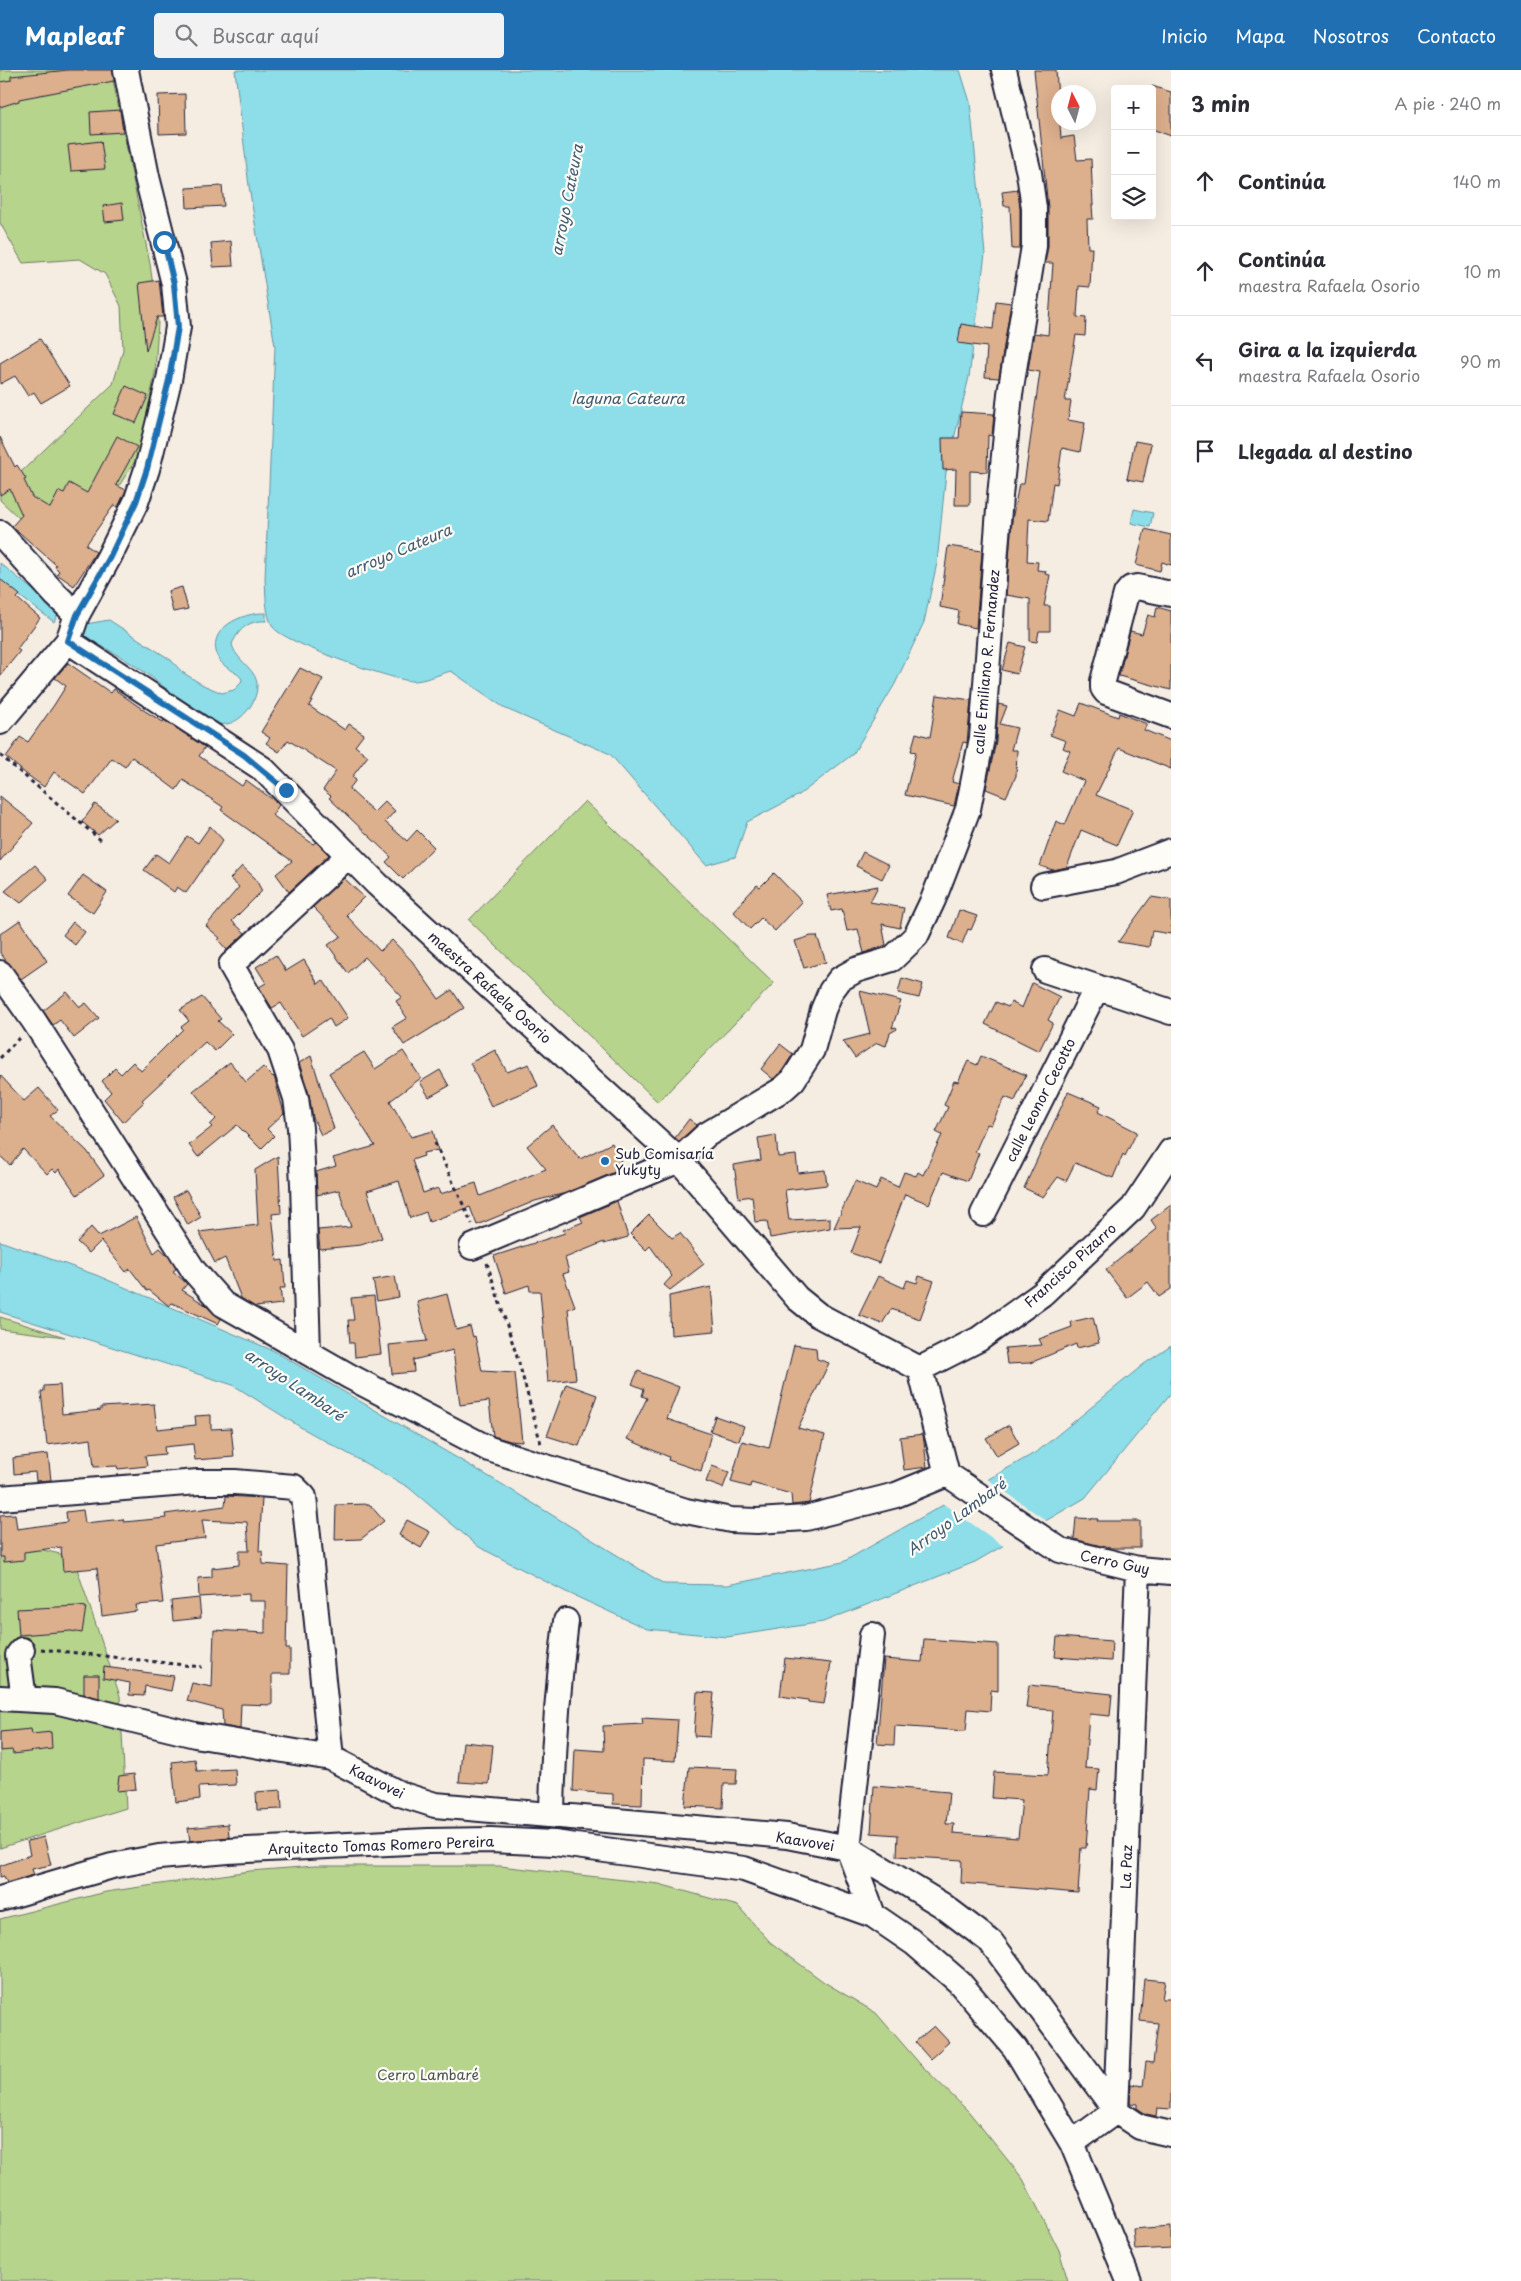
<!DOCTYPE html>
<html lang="es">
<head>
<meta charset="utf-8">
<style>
	body { margin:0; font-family:"Playpen Sans",sans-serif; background:#f2f2f3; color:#2b2b33 }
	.controls { position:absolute; right:15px; top:15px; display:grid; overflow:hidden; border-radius:5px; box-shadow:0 5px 20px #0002 }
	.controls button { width:45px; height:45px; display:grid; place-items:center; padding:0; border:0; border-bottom:1px solid #e1e1e2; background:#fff; color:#2b2b33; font:25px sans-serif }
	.compass { position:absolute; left:1051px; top:15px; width:45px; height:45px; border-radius:50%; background:#fff; box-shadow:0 5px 20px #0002; rotate:354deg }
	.stop { position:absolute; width:15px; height:15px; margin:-11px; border:4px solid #1f6fb2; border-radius:50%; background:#fff }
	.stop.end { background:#1f6fb2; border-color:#fff; box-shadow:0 1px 5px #0008 }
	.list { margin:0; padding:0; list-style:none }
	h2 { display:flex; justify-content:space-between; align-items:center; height:65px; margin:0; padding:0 20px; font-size:21px }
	h2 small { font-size:16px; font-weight:400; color:#7c7c81 }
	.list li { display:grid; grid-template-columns:32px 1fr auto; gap:15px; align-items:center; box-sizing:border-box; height:90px; padding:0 20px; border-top:1px solid #e1e1e2 }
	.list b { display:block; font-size:19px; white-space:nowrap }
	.list p { margin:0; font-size:16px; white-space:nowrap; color:#7c7c81 }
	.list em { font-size:16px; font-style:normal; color:#7c7c81 }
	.icon { flex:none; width:28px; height:28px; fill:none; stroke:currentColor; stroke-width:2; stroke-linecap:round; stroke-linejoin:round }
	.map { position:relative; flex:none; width:1171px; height:2211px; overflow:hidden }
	header { display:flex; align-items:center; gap:30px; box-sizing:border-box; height:70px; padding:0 25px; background:#1f6fb2; color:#fff }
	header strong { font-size:24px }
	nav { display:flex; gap:28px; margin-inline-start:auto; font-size:18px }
	.search { width:350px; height:45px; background:#f2f2f3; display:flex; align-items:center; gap:12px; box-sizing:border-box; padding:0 18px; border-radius:5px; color:#7c7c81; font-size:19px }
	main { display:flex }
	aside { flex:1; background:#fff }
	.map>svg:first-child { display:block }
</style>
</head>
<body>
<header>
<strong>Mapleaf</strong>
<div class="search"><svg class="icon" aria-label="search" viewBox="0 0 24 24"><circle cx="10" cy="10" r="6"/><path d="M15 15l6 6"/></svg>Buscar aquí</div>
<nav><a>Inicio</a><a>Mapa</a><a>Nosotros</a><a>Contacto</a></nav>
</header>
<main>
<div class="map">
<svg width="1171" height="2211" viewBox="0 0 1171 2211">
	<rect width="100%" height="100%" fill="#f6ede2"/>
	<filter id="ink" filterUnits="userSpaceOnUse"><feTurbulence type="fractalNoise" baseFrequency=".02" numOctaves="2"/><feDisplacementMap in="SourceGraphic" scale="10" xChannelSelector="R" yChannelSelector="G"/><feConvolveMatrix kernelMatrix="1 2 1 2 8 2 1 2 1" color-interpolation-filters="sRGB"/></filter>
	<g filter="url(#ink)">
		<path fill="#b7d48d" stroke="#6c7b64" d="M0 0H111L150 194 158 252 155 303 139 385 91 459 54 481 0 430V422L113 314 123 280 121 236 105 204 80 189 23 193 0 153Z
			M585 731 774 913 658 1032 469 850Z
			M0 1247 65 1267 0 1259Z
			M0 1470 73 1487 120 1626 126 1738 0 1778Z
			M315 1796H500L659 1814 738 1836 770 1872 824 1912 876 1943 920 1994 969 2042 1023 2109 1059 2180 1068 2211H0V1849L106 1822 250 1801Z"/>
		<path fill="#8ddee8" stroke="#6293a3" d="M235 0H960L970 32 985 184 969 307 946 402 937 493 924 552 895 614 853 684 799 725 747 752 735 787 706 795 610 684 506 639 451 601C440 604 422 612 411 611 390 609 282 572 273 557 265 544 266 524 265 509L275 276 249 116Z
			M1134 439 1153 443 1150 457 1131 453Z
			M0 493 55 538 57 546 54 552 0 511Z
			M266 543V551C249 550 239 559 232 574 235 590 257 599 257 615 258 634 236 661 215 653 192 643 165 616 143 601 123 587 101 576 80 564L86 554 109 550 171 590 182 602 203 615 222 623 234 620 241 613 242 609C236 600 224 599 219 589 203 559 243 542 266 543Z
			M0 1171 96 1205 274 1281 505 1416 664 1514 727 1515 843 1492 1038 1381 1144 1294 1171 1276V1323L1085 1428 975 1492 823 1552 727 1567 647 1559 564 1521 479 1477 408 1417 302 1358 233 1315 0 1242Z"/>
		<path fill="#f6ede2" d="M986 1408 1048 1452 1005 1477 942 1433Z"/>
		<path fill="#dcaf8d" stroke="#22223b" d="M68 0H113L114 11 19 29V31L0 37V12L11 10V6Z
			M1034 0H1056L1061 68 1074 66 1077 90 1091 89 1093 135H1092L1093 149H1087L1088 178H1092L1090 217 1079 216 1077 247 1086 248 1085 266 1076 265 1065 331H1071L1068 350 1085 353 1080 382 1062 378 1057 414 1053 413 1048 451 1029 449 1027 491 1038 492 1037 500 1046 501 1045 504 1050 505 1044 536H1050V561H1039L1037 572 1030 571V529L1006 525 1012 450 1019 414H1024L1040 302 1028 300 1034 263 1048 265 1053 193H1045L1048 176V138Z
			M1152 16 1171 22V66L1152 59Z
			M185 24 186 63 159 64 158 25Z
			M120 40 123 62 91 64 90 42Z
			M101 71 105 99 71 101 68 75Z
			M222 116 224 136 187 138 186 118Z
			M1018 120 1020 139V179H1012L1010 136H1004L1002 122Z
			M122 133 124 150 105 152 103 136Z
			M231 171 233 196 213 197 211 173Z
			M159 210 163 247H157L146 281 139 213Z
			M996 231 1011 233 999 308 985 307 987 277 958 273 961 254 993 259Z
			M40 269 70 316 41 333 34 322 28 326 15 306 0 314V293Z
			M126 316 148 326 136 353 114 344Z
			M961 342 994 344 992 366 988 365 987 402 970 401V435H955L956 399 943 400 942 368H959Z
			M117 366 137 377 116 415 126 420 118 437 114 435 86 475 96 482 74 516 57 504 59 501 55 497 56 495 12 456 22 445 10 419 0 425V367L15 397 17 395 26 409 24 410 32 427 50 438 59 421 64 423 69 413 87 423Z
			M1135 371 1151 374 1143 412 1127 409Z
			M1145 459 1171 465V495L1162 492 1160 501 1136 495Z
			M948 476 982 481 976 558 957 554 959 541 940 537Z
			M0 509 20 525 17 528 40 548 17 579 20 581 0 606Z
			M182 517 188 539 173 542 168 521Z
			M1157 537 1171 541V620L1119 606 1130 561 1142 564 1148 545 1155 547Z
			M1010 573 1025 577 1017 604 1002 600Z
			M68 593 111 623 114 619 145 641 163 652 164 650 205 677 199 686 242 716 246 710 276 732 279 735 272 745 313 774 316 772 329 785 289 822 276 804 292 791 221 740 223 737 183 710 176 720 132 687 125 697 112 688 85 724 54 702 44 717 26 704 6 687 20 667 28 672 54 635 66 616 55 608Z
			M300 598 323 609 309 636 345 660 349 654 364 664 355 676 368 686 352 707 356 710 349 719 374 742 385 731 395 741 385 752 407 771 417 760 434 777 403 809 386 792 391 787 329 728 331 726 323 720 336 701 288 670 279 682 266 673 270 668 261 662Z
			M937 625 971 630 967 673 963 672 952 712 959 714 954 736 905 725 916 682 911 681 916 663 930 667Z
			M1081 633 1118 647 1119 643 1147 654 1144 660 1171 671V699L1119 678 1096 725 1133 740 1117 775 1081 760 1067 797 1053 800 1040 796 1056 751 1065 755 1084 711 1061 701 1070 681 1063 678 1066 671 1050 665 1060 640 1076 646Z
			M998 634 1007 636 1000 654 1017 658 1011 680H1017L1016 706 1006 727 986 719 996 671Z
			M0 726 33 753 0 791Z
			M95 734 116 749 98 765 82 752Z
			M210 756 223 770 186 823 177 817 174 822 144 800 156 784 169 793 187 766 198 773Z
			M863 782 889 795 882 809 856 796Z
			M35 795 48 809 21 833 5 821Z
			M242 796 255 808 262 821 232 851 245 863 227 880 218 870 220 868 206 856 239 817 230 809Z
			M774 803 802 832 775 861 761 848 750 859 733 841 757 815 760 817Z
			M83 805 107 822 93 843 68 826Z
			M344 808 364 827 346 845 380 881 392 870 412 891 439 929 452 920 464 938 404 975 392 957 407 948 396 931 402 927 365 887 348 903 328 875 341 866 313 837Z
			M878 816 870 832 904 838 900 858 882 854 886 875 864 883 858 859 847 861 842 839 831 841 827 825Z
			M1151 827 1171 830V864L1152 861 1149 877 1118 872Z
			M959 840 977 846 971 860 968 859 962 874 949 868Z
			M20 850 47 891 21 909 0 883V864Z
			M73 852 85 862 75 875 63 865Z
			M811 866H817L826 892 804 898 795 871Z
			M276 885 286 901 304 890 318 914 323 910 348 948 334 957 329 948 302 966 281 933 272 938 259 917 266 913 256 897Z
			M902 908 923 914 919 928 898 923Z
			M1032 913 1060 927 1048 950 1053 953 1039 981 985 954 996 932 1008 937 1011 932 1022 938Z
			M860 921 901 931 892 958 896 957 897 959 890 963 886 976 877 973 855 988 843 971 870 964Z
			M67 922 80 937 86 933 99 948 74 968 60 950 53 955 43 941Z
			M202 927 221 949 218 951 232 964 215 981 205 972 142 1030 144 1032 123 1052 104 1029 111 1022 102 1011 115 998 121 1004 133 992 141 1001 183 959 181 957 189 951 180 940Z
			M780 974 793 984 782 1001 773 1009 761 999Z
			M495 980 507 1002 529 994 538 1016 491 1036 470 993Z
			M403 981 421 1008 390 1031 411 1067 433 1061 438 1080 423 1083 424 1086 412 1090 423 1123 438 1118 440 1124 476 1113 480 1126 546 1099 527 1076 552 1055 580 1089 612 1073 624 1098 566 1123 535 1131 477 1155 470 1137 429 1152 426 1142 410 1148 399 1111 367 1121 382 1168 361 1175 320 1179 318 1160 351 1157 339 1120 317 1125 316 1102 336 1096 333 1088 375 1076 329 1003 364 982 375 999Z
			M311 986 334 1059 321 1065 313 1048 309 1024 299 993Z
			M981 986 1026 1005 1015 1031 1005 1027 991 1055 987 1054 975 1082 979 1083 968 1111 943 1102 929 1134 905 1124 879 1193 851 1183 861 1157 834 1158 855 1111 876 1120 881 1109 898 1117 904 1102 916 1106 918 1102 923 1105 942 1065 936 1062 948 1037 944 1035 954 1011 958 1012 968 991 977 995Z
			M230 992 246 1012 263 997 273 1007 274 1006 284 1043 267 1059 274 1066 261 1079 237 1055 198 1087 189 1075 212 1057 210 1055 216 1049 193 1021Z
			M440 1000 449 1016 429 1027 420 1012Z
			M0 1005 24 1031 39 1018 58 1040 50 1046 87 1081 104 1105 77 1125 59 1099 56 1103 52 1099 47 1104 23 1079 10 1095 0 1086Z
			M1068 1022 1101 1036 1098 1042 1137 1062 1125 1086 1123 1084 1113 1108 1075 1093 1066 1111 1058 1107 1043 1127 1024 1118Z
			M689 1049 697 1055 679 1071 675 1068Z
			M776 1065 778 1087 796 1085 798 1103 825 1100 827 1115 785 1120 789 1150 830 1148V1158L770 1168 767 1151 755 1152 752 1126 739 1128 734 1095 761 1090 758 1068Z
			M278 1086 281 1143 272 1144 277 1191 283 1190 285 1218H280L282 1234 255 1237 241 1228 225 1188 215 1193 199 1162 258 1155 255 1100Z
			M186 1120 201 1147 188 1155 173 1127Z
			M617 1131 628 1167 604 1174V1172L565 1188 569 1202 563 1204 575 1236 568 1239 576 1309 548 1312 540 1221H530L529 1215 506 1223 494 1186 565 1163 563 1160 583 1152 580 1147Z
			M1171 1135V1219L1159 1227 1148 1212 1127 1228 1106 1200 1157 1159 1151 1150Z
			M649 1145 672 1168 680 1163 704 1194 670 1220 664 1215 672 1206 650 1176 646 1180 630 1164Z
			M136 1147 154 1183 160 1178 168 1186 176 1199 173 1201 187 1214 182 1220 204 1234 221 1249 218 1254 172 1233 169 1236 149 1220 147 1221 130 1199 126 1202 101 1171 89 1183 77 1172 91 1157 99 1166Z
			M395 1206 399 1227 377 1231 373 1210Z
			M878 1206 904 1218 907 1210 917 1213 919 1206 934 1211 920 1249 891 1239 882 1254 859 1245Z
			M711 1217 715 1261 671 1265 669 1226Z
			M447 1224 456 1260 470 1256 473 1267 475 1266 482 1301 515 1303 522 1372 510 1371 493 1366 489 1331 460 1335 453 1280 413 1290 414 1302 392 1304 389 1275 427 1271 417 1232Z
			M374 1226 381 1284 355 1287 354 1273H350L348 1250H354L351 1228Z
			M1093 1247 1099 1273 1077 1278 1076 1274 1030 1293 1007 1294 1005 1278 1042 1275 1039 1269 1072 1257 1071 1252Z
			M794 1275 816 1278 817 1289 829 1293 798 1358 825 1365 809 1433 792 1435 791 1424 751 1413 750 1417 731 1412 742 1371 769 1378Z
			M638 1301 679 1317 667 1349 711 1364 701 1401 668 1390 669 1387 627 1369 647 1328 642 1326 644 1319 632 1314Z
			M566 1314 597 1325 579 1376 547 1366Z
			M60 1315 62 1344 101 1340V1337L154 1334 157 1359 196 1355 195 1346 211 1345V1359L231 1358 234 1387 195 1390 193 1374 164 1377 165 1384 145 1386 147 1396 118 1399 117 1396 94 1397 91 1369 47 1375 41 1322 44 1321V1316Z
			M715 1346 744 1356 739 1371 710 1361Z
			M1009 1355 1019 1373 997 1386 986 1368Z
			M923 1364 927 1397 904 1400 900 1367Z
			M48 1384 51 1410 36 1411 35 1402 14 1404 13 1388Z
			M712 1396 729 1402 723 1418 706 1412Z
			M226 1426 262 1428 259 1481H262L263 1494 288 1496 286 1579H290V1604H272V1635L241 1634 240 1659 223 1656 222 1640 187 1631 192 1613 212 1617 214 1560 265 1563V1531H249V1524L199 1527 198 1508 212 1507V1498L239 1495V1481H249L247 1452 202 1450 205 1468 156 1474 163 1533 136 1535 137 1541 102 1546 97 1498 63 1501 61 1477 24 1482V1490L4 1492V1487H0V1445L15 1444 17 1459 67 1452 66 1442 83 1440 85 1453 123 1449 124 1452 166 1448 165 1444 225 1436Z
			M369 1434 384 1451 361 1469 335 1470 336 1435Z
			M1076 1448 1098 1449 1097 1451H1140V1478H1109L1074 1469Z
			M407 1450 430 1462 421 1478 399 1465Z
			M199 1528 201 1548 173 1551 171 1531Z
			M78 1536 86 1537 82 1563 71 1561 19 1565 17 1539Z
			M1057 1567 1112 1571 1111 1591 1055 1587Z
			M924 1569 998 1574V1621L991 1620 990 1641 968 1639 966 1661 895 1656 894 1675 877 1674 884 1589 922 1592Z
			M785 1588 831 1593 824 1634 808 1632V1630L780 1626Z
			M104 1597 174 1606 171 1621 145 1616 144 1626 129 1625 130 1613 103 1608Z
			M84 1605H99V1628L84 1624Z
			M1029 1615 1112 1624 1110 1646 1089 1644 1085 1698 1099 1699 1097 1720 1090 1719 1086 1778H1081L1078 1823 961 1813 962 1790 897 1786 898 1765 871 1763 874 1716 949 1722 946 1754H954L953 1763 1018 1768 1022 1730 992 1728 994 1702 1048 1705 1053 1640 1026 1638Z
			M697 1622 714 1623 710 1667 694 1666Z
			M642 1648 678 1650 675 1691 643 1689 642 1735 613 1734V1724L573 1721 575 1679 604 1681 603 1656 643 1654Z
			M31 1659 32 1664 51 1662 52 1679 13 1684 12 1680 0 1681V1662Z
			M463 1672 493 1675 489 1714 459 1712Z
			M195 1689 197 1701 235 1699 236 1715 199 1717 200 1729 176 1732 172 1692Z
			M689 1697 737 1699 736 1714H724L723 1738 685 1736Z
			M134 1704 136 1719 117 1721 119 1706Z
			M281 1720 282 1739 257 1740 256 1722Z
			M228 1754 229 1767 190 1771 188 1758Z
			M44 1767 51 1795 32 1799 34 1805 7 1813 4 1806 0 1807V1796L30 1785 27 1771Z
			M1144 1909 1165 1911 1162 1929H1171V2039L1157 2038 1156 2046 1146 2044 1137 2038V2034L1130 2033 1131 2014 1143 2016 1146 1992 1153 1993 1158 1953 1140 1951Z
			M934 1956 949 1972 930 1989 915 1972Z
			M1171 2156V2178L1135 2180 1133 2159Z"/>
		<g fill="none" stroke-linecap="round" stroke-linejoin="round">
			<defs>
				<path id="minor" d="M0 463 55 524 77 545 68 571 0 652
					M1171 524 1137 517 1131 518 1126 524 1103 611V618L1106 622 1171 646
					M77 545 109 487 136 432 147 399 169 310 178 257 174 214 147 107 126 0
					M68 571 263 699 377 814 679 1090 797 1228 818 1245 920 1299 947 1404
					M1043 816 1116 802 1171 781
					M1045 900 1171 942
					M0 903 34 951 194 1201 223 1234 349 1306 489 1379 686 1441 731 1450 757 1451 806 1448 896 1425 947 1404 1060 1480 1138 1499 1171 1502
					M983 1144 1097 917
					M472 1177 679 1090 706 1065 783 1019 793 1010 812 980 823 940 831 921 840 909 856 900 892 889 916 866 933 830 968 739 982 668 1000 426 1010 324 1034 176V138L1029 103 1004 0
					M308 1282 303 1114 300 1058 296 1028 280 980 231 895 349 785
					M920 1299 979 1269 1042 1224 1133 1138 1171 1081
					M0 1428 198 1412H235L294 1417 304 1427 331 1688
					M872 1565 848 1778 873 1845
					M22 1580 18 1585 24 1629
					M0 1628 55 1631 195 1665 331 1688 400 1724 435 1735 787 1766 848 1778 942 1835 991 1872 1116 2041 1140 2057 1171 2064
					M552 1745C553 1680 558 1616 566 1551
					M0 1829 112 1796 159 1787 228 1781 428 1771 491 1770 554 1773 744 1799 873 1845 914 1873 959 1912 1015 1978 1072 2073 1129 2211
					M1116 2041 1138 1499
					M1072 2073 1116 2041"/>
			</defs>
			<use href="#minor" stroke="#22223b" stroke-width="28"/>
			<path stroke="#22223b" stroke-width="3" stroke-dasharray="4 4" stroke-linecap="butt" d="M0 685 103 772
				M0 988 20 967
				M435 1073 472 1154
				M487 1193 519 1293 541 1374
				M41 1579 202 1597"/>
			<use href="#minor" stroke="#fdfcf7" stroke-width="24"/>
		</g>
	</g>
	<g fill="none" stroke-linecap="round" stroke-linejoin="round" filter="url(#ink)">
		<path stroke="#1f6fb2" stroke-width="6" d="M164 172 174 214 178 257 169 310 147 399 136 432 110 487 77 545 68 571 244 685 286 720"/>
	</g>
	<circle fill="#1f6fb2" stroke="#fdfcf7" stroke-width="2" cx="605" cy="1091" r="5"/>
	<g text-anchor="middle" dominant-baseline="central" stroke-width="4.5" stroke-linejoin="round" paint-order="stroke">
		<g font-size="14" fill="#22223b" stroke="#fdfcf7">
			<text transform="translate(986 592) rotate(-85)">calle Emiliano R. Fernandez</text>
			<text transform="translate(490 917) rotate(42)">maestra Rafaela Osorio</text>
			<text transform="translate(1040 1030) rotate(-63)">calle Leonor Cecotto</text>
			<text transform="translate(1070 1195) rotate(-42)">Francisco Pizarro</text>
			<text transform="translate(1115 1492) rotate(12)">Cerro Guy</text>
			<text transform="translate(377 1711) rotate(26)">Kaavovei</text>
			<text transform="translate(805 1771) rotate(9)">Kaavovei</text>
			<text transform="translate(381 1775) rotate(-2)">Arquitecto Tomas Romero Pereira</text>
			<text transform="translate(1126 1797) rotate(-88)">La Paz</text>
		</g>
		<g font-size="14" fill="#22223b" stroke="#fdfcf7" text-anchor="start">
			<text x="615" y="1083">Sub Comisaría<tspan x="615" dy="16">Yukyty</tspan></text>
		</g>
		<g font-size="14" fill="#4f5754" stroke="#fdfcf7">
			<text x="428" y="2004">Cerro Lambaré</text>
		</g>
		<g font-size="15" font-style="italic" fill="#425a6f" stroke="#fdfcf7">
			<text transform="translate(566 130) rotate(-79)">arroyo Cateura</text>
			<text x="628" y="327">laguna Cateura</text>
			<text transform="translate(398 480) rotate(-23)">arroyo Cateura</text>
			<text transform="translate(295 1314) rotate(34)">arroyo Lambaré</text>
			<text transform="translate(956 1446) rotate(-36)">Arroyo Lambaré</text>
		</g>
	</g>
</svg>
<div class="controls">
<button>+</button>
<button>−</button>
<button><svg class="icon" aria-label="layers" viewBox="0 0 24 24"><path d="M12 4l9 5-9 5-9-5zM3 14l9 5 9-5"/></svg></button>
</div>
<svg class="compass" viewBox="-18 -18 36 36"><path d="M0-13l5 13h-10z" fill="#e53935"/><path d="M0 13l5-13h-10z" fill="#7c7c81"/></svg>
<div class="stop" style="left:164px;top:172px"></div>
<div class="stop end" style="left:286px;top:720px"></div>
</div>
<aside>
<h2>3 min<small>A pie · 240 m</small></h2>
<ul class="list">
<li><svg class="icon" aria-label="ahead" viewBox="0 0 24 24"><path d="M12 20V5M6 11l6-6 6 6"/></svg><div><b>Continúa</b></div><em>140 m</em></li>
<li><svg class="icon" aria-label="ahead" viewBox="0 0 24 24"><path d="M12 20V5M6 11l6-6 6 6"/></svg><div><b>Continúa</b><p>maestra Rafaela Osorio</p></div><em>10 m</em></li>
<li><svg class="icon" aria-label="left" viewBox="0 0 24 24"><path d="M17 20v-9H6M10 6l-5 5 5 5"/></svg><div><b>Gira a la izquierda</b><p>maestra Rafaela Osorio</p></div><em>90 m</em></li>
<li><svg class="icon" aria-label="arrive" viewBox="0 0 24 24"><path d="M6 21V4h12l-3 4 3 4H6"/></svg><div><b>Llegada al destino</b></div></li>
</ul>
</aside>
</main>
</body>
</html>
